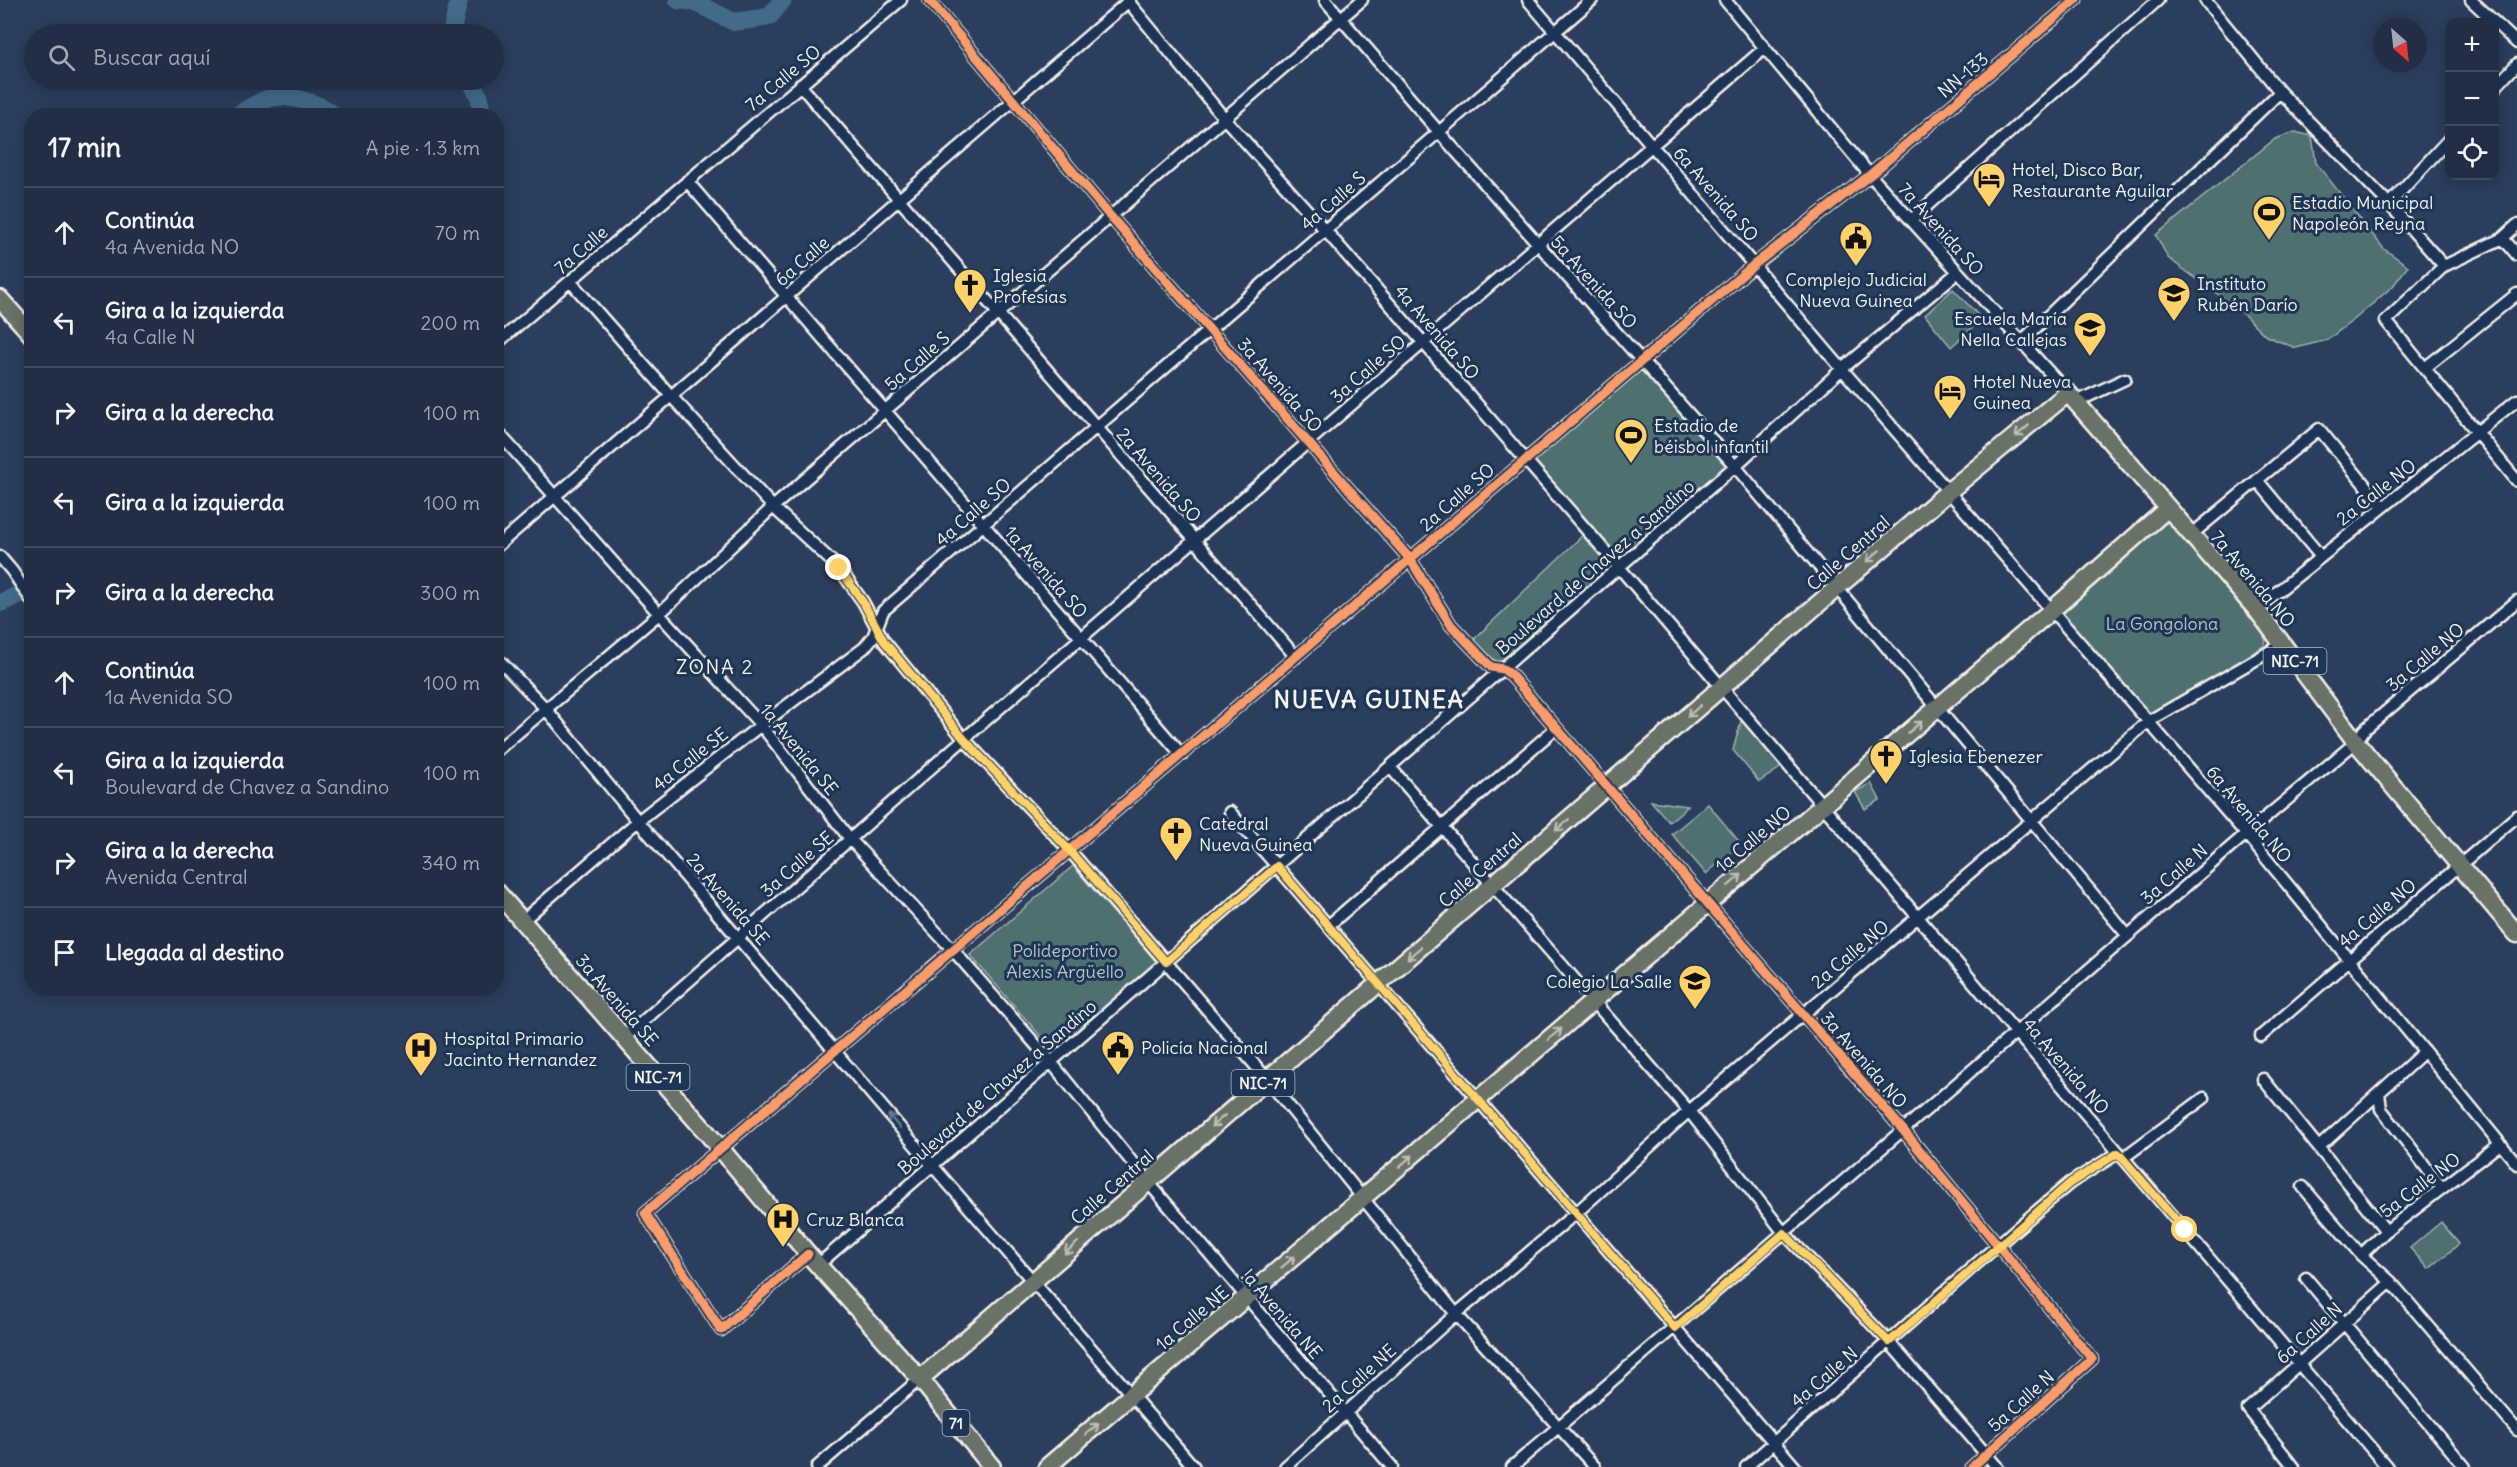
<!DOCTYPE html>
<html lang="es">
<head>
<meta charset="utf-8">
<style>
	body { margin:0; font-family:Delius,sans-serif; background:#2d3a51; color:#f1f3f6 }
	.controls { position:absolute; right:18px; top:18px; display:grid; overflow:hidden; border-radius:12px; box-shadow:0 3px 15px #0003 }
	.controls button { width:54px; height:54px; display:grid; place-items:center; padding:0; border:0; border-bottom:2px solid #3e4a5f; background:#212e46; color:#f1f3f6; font:30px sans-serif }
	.compass { position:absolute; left:2373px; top:18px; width:54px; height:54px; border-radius:50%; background:#212e46; box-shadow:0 3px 15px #0003; rotate:153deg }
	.stop { position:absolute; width:18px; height:18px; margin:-14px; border:4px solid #ffd166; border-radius:50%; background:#fff }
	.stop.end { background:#ffd166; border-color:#fff; box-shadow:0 2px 6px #0008 }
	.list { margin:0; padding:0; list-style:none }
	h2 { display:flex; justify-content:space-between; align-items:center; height:78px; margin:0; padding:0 24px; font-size:26px }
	h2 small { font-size:20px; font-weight:400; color:#a2a8b3 }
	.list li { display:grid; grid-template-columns:39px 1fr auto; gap:18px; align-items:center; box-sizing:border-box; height:90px; padding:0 24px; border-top:2px solid #3e4a5f }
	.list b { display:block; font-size:22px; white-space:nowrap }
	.list p { margin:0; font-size:20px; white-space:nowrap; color:#a2a8b3 }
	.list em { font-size:20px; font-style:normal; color:#a2a8b3 }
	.icon { flex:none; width:33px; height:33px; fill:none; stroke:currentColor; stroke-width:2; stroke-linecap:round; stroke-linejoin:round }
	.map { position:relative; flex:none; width:2517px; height:1467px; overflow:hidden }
	.search { position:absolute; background:#212e46; box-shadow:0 3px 15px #0003; left:24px; top:24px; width:480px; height:66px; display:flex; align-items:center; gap:15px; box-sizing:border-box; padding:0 21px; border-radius:33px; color:#a2a8b3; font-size:22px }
	.panel { position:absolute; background:#212e46; box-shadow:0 3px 15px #0003; left:24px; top:108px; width:480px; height:888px; border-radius:24px }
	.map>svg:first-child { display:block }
</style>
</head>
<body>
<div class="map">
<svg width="2517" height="1467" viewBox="0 0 2517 1467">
	<rect width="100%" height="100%" fill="#2c3e5d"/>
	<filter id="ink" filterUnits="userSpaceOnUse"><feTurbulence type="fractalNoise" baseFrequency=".0167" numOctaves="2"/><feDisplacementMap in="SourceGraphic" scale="12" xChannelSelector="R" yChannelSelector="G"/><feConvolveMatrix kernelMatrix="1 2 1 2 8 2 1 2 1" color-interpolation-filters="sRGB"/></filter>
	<g filter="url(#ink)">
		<path fill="#4f6f6f" stroke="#a2b0ac" stroke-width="1.5" d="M2295 132 2312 136 2316 163 2384 249 2408 266 2393 286 2356 318 2327 340 2296 348 2266 336 2238 309 2168 258 2156 235 2275 139Z
			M1953 289 1982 319 1951 347 1925 315Z
			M1642 367 1729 467 1620 561 1532 461Z
			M2168 522 2171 523 2263 633 2266 641 2264 646 2154 714 2148 712 2070 627 2064 619 2062 611 2162 524Z
			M1584 534 1614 568 1505 663 1495 664 1469 644Z
			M1743 714 1786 764 1759 782 1733 750Z
			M1871 783 1880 800 1865 809 1855 792Z
			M1651 801 1688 806 1669 822Z
			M1708 804 1741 844 1706 874 1672 834Z
			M1073 866 1160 966 1057 1055 970 955Z
			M2441 1222 2459 1244 2429 1269 2410 1248Z"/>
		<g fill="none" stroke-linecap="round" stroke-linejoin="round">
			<path stroke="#426b8a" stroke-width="18" d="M678 0 694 2 734 22 769 17 783 0
				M451 34 459 0
				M470 80 480 98 481 116
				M236 116C248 109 262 99 275 97 290 95 324 104 334 116
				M0 603 32 589"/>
			<defs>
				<path id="minor" d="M929 0 1110 216 1410 559 1451 625 1491 667 1503 669 1510 674 1903 1130 2092 1359 1972 1467
					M1127 0 1224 118 1325 230 1619 567 2387 1467
					M1325 0 1439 132 1735 466 2128 936
					M1528 0 1842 369 2246 834 2517 1164
					M1725 0 1870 175 2068 393
					M2205 0 2280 92 2389 204 2444 266
					M2471 0 2517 43
					M800 85 1296 657
					M2494 89 2517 64
					M687 181 1182 755
					M2389 204 2450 138
					M1911 220 2158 0
					M2517 225 2503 238 2444 266 2386 321 2517 481
					M2503 238 2517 255
					M570 281 671 396 773 507 839 568 863 602 884 641 964 739 1070 851 1267 1079 1456 1314 1595 1467
					M2021 342 2280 92
					M496 344 901 0
					M2425 368 2517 294
					M2076 402 2125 379
					M496 430 659 614 761 725 850 839 953 950 1051 1062 1148 1182 1392 1467
					M2257 480 2321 557
					M2191 535 2319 429 2383 507
					M496 547 1130 0
					M0 557 12 571 32 601
					M2256 609 2517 400
					M496 657 546 709 638 821 932 1165 1194 1467
					M496 751 659 614 773 507 1362 0
					M1390 767 1689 1111 1784 1233 1889 1342 1997 1467
					M1230 812 1795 1467
					M522 921 638 821 761 725 864 648 873 637 883 611 1592 0
					M1329 925 1556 728
					M2261 1036 2517 816
					M624 1038 964 739 1765 48
					M2263 1079 2386 1231
					M2379 1093 2381 1109 2442 1188
					M2319 1147 2424 1052
					M2123 1158 2204 1098
					M2303 1187 2361 1255 2391 1282 2517 1430
					M808 1254 721 1330 645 1213 1755 264 1870 175 2076 0
					M2361 1255 2386 1231 2500 1144
					M818 1265 1735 466 1842 369 1958 272
					M2306 1278 2465 1467
					M817 1467 920 1379
					M1285 1467 1456 1314 1576 1213 1689 1111 2149 721 2283 644
					M1512 1467 2246 834 2356 742 2364 730 2517 601
					M1746 1467 2017 1228 2070 1183 2118 1153
					M2294 1467 2248 1409 2391 1282"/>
				<path id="highway" d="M0 299 32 335
					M496 891 721 1149 808 1254 920 1379 992 1467
					M920 1379 1949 491 2068 393 2256 609 2356 742 2517 934
					M1047 1467 2052 610 2168 508"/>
			</defs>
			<use href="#minor" stroke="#f4f1e8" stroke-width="15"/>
			<use href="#highway" stroke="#f4f1e8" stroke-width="21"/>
			<use href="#minor" stroke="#1d3557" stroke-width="10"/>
			<use href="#highway" stroke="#697266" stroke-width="16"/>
			<defs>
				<path id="cycleway" d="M929 0 1110 216 1410 559 1451 625 1491 667 1503 669 1510 674 1903 1130 2092 1359 1972 1467
					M808 1254 721 1330 645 1213 1755 264 1870 175 2076 0"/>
			</defs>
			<use href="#cycleway" stroke="#1d3557" stroke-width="13"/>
			<use href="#cycleway" stroke="#fa9b69" stroke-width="9"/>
		</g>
		<defs><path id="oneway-shaft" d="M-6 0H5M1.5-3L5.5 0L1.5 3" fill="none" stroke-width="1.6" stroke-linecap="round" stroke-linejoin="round" transform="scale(1.5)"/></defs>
		<g stroke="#bcbeb4">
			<use href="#oneway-shaft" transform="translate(2022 431) rotate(140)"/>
			<use href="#oneway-shaft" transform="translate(1873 556) rotate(139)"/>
			<use href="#oneway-shaft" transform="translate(1694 711) rotate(139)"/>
			<use href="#oneway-shaft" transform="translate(1915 727) rotate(-40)"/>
			<use href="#oneway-shaft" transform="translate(1562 825) rotate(139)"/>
			<use href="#oneway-shaft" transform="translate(1735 880) rotate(-41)"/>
			<use href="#oneway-shaft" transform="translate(1414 953) rotate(139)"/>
			<use href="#oneway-shaft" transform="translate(1555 1034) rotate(-40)"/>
			<use href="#oneway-shaft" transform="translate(1218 1121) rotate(139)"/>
			<use href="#oneway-shaft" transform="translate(1406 1161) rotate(-40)"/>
			<use href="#oneway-shaft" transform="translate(1071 1248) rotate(139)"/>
			<use href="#oneway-shaft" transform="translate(1288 1262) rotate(-41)"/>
			<use href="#oneway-shaft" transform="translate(1092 1429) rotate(-40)"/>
		</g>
		<use stroke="#68778a" href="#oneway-shaft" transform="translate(894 1121) rotate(-130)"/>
	</g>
	<g fill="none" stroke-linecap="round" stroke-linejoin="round" filter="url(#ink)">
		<path stroke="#ffd166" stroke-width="8" d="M839 568 863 602 884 641 964 739 1070 851 1166 962 1277 866 1675 1328 1784 1233 1889 1342 2070 1183 2118 1153 2185 1230"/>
	</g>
	<defs>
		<symbol id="hotel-pin" viewBox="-11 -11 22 30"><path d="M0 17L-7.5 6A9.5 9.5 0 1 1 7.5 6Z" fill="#ffd166" stroke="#1d3557"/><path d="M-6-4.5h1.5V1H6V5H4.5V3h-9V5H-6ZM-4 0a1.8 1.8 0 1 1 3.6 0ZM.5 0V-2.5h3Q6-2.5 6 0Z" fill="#111"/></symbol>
		<symbol id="stadium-pin" viewBox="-11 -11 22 30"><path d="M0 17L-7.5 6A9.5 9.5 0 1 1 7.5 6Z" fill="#ffd166" stroke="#1d3557"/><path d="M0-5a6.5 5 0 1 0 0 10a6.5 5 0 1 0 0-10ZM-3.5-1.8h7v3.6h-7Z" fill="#111"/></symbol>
		<symbol id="civic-pin" viewBox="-11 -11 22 30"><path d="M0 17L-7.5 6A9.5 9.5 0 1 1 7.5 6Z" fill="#ffd166" stroke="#1d3557"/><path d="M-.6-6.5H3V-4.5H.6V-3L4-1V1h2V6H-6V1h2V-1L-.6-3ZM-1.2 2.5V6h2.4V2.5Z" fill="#111"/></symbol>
		<symbol id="church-pin" viewBox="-11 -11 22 30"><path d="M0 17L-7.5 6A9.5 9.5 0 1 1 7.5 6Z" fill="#ffd166" stroke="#1d3557"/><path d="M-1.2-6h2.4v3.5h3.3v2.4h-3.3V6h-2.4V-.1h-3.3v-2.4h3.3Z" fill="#111"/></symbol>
		<symbol id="school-pin" viewBox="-11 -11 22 30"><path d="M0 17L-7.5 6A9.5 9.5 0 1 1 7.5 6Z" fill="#ffd166" stroke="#1d3557"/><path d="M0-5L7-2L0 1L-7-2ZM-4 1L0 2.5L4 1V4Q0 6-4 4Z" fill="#111"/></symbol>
		<symbol id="hospital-pin" viewBox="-11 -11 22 30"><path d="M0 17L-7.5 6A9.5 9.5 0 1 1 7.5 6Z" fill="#ffd166" stroke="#1d3557"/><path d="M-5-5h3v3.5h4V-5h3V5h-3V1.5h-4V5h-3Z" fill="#111"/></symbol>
	</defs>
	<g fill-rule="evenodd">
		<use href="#hotel-pin" x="1970" y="160" width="38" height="52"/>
		<use href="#stadium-pin" x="2250" y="193" width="38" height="52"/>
		<use href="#civic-pin" x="1837" y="219" width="38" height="52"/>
		<use href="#church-pin" x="951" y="266" width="38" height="52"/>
		<use href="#school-pin" x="2155" y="274" width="38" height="52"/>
		<use href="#school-pin" x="2071" y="309" width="38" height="52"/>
		<use href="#hotel-pin" x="1931" y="372" width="38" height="52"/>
		<use href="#stadium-pin" x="1612" y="416" width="38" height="52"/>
		<use href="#church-pin" x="1867" y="737" width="38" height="52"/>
		<use href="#church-pin" x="1157" y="814" width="38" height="52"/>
		<use href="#school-pin" x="1676" y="962" width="38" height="52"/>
		<use href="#civic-pin" x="1099" y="1028" width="38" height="52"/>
		<use href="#hospital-pin" x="402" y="1029" width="38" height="52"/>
		<use href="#hospital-pin" x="764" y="1200" width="38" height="52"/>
	</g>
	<g text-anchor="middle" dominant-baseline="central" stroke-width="6" stroke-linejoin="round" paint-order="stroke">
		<g fill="#1d3557" stroke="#b4b9bc" stroke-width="1.5">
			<rect x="2263.5" y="648" width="63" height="26" rx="4.5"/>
			<rect x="626.5" y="1064" width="63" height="26" rx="4.5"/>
			<rect x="1231.5" y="1070" width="63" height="26" rx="4.5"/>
			<rect x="942.5" y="1410" width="27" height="26" rx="4.5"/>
		</g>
		<g font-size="16" font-weight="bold" fill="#f4f1e8">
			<text x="2295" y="661">NIC-71</text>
			<text x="658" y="1077">NIC-71</text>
			<text x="1263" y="1083">NIC-71</text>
			<text x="956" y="1423">71</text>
		</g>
		<g font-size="18" fill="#f4f1e8" stroke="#1d3557">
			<text transform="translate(1963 75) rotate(-40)">NN-133</text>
			<text transform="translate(783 78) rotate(-40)">7a Calle SO</text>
			<text transform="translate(1716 194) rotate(49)">6a Avenida SO</text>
			<text transform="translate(1333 201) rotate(-41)">4a Calle S</text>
			<text transform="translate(1941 229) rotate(48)">7a Avenida SO</text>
			<text transform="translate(581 250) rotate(-41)">7a Calle</text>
			<text transform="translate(802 261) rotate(-41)">6a Calle</text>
			<text transform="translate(1594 282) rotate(48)">5a Avenida SO</text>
			<text transform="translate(1437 332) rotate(49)">4a Avenida SO</text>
			<text transform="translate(917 361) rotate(-41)">5a Calle S</text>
			<text transform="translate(1368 369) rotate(-41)">3a Calle SO</text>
			<text transform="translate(1280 385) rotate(49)">3a Avenida SO</text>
			<text transform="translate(1159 475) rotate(49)">2a Avenida SO</text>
			<text transform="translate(2376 492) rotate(-38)">2a Calle NO</text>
			<text transform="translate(1457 497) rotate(-41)">2a Calle SO</text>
			<text transform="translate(973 512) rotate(-41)">4a Calle SO</text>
			<text transform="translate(1848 553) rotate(-41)">Calle Central</text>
			<text transform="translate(1595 567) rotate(-41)">Boulevard de Chavez a Sandino</text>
			<text transform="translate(1046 572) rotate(49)">1a Avenida SO</text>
			<text transform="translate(2253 579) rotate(50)">7a Avenida NO</text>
			<text transform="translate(2425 657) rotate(-40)">3a Calle NO</text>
			<text transform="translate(799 749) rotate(51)">1a Avenida SE</text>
			<text transform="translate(690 759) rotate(-38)">4a Calle SE</text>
			<text transform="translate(2249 814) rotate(50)">6a Avenida NO</text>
			<text transform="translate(1753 839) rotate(-40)">1a Calle NO</text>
			<text transform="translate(797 864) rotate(-41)">3a Calle SE</text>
			<text transform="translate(1480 870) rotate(-41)">Calle Central</text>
			<text transform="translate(2174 874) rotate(-41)">3a Calle N</text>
			<text transform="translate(728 899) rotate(49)">2a Avenida SE</text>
			<text transform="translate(2377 913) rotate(-40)">4a Calle NO</text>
			<text transform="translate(1850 954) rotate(-40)">2a Calle NO</text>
			<text transform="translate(617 1000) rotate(49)">3a Avenida SE</text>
			<text transform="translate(1864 1060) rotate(49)">3a Avenida NO</text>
			<text transform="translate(2066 1066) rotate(49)">4a Avenida NO</text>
			<text transform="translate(997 1087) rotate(-41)">Boulevard de Chavez a Sandino</text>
			<text transform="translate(2420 1185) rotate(-37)">5a Calle NO</text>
			<text transform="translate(1112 1187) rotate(-41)">Calle Central</text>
			<text transform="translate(1282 1314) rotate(49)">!a Avenida NE</text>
			<text transform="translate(1192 1318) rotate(-40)">1a Calle NE</text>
			<text transform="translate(2309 1333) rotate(-42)">6a Calle N</text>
			<text transform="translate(1824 1377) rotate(-41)">4a Calle N</text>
			<text transform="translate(1359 1378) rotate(-42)">2a Calle NE</text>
			<text transform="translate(2021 1401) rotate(-42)">5a Calle N</text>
		</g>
		<g font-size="18" fill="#f4f1e8" stroke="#1d3557" text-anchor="start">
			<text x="2012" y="169">Hotel, Disco Bar,<tspan x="2012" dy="21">Restaurante Aguilar</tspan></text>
			<text x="2292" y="202">Estadio Municipal<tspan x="2292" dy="21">Napoleón Reyna</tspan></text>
			<text x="993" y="275">Iglesia<tspan x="993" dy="21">Profesias</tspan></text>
			<text x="1856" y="279" text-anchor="middle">Complejo Judicial<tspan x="1856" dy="21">Nueva Guinea</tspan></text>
			<text x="2197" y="283">Instituto<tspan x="2197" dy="21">Rubén Darío</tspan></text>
			<text x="2067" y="318" text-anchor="end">Escuela María<tspan x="2067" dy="21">Nella Callejas</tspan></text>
			<text x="1973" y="381">Hotel Nueva<tspan x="1973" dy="21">Guinea</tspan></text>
			<text x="1654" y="425">Estadio de<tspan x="1654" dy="21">béisbol infantil</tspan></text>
			<text x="1909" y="756">Iglesia Ebenezer</text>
			<text x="1199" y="823">Catedral<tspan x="1199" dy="21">Nueva Guinea</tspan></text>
			<text x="1672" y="981" text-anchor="end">Colegio La Salle</text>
			<text x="444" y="1038">Hospital Primario<tspan x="444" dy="21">Jacinto Hernandez</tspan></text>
			<text x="1141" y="1047">Policía Nacional</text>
			<text x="806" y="1219">Cruz Blanca</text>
		</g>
		<g font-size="18" fill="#bac4be" stroke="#1d3557">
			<text x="2162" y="623">La Gongolona</text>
			<text x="1065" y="950">Polideportivo<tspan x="1065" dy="21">Alexis Argüello</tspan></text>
		</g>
		<g font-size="20" letter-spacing="1.5" fill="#f4f1e8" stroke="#1d3557">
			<text x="715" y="666">ZONA 2</text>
		</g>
		<g font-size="24" font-weight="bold" letter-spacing="1.5" fill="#f4f1e8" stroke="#1d3557">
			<text x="1369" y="699">NUEVA GUINEA</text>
		</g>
	</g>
</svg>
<div class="controls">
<button>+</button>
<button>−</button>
<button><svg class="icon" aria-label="locate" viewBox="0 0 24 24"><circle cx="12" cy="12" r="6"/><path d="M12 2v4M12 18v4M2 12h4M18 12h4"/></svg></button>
</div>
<svg class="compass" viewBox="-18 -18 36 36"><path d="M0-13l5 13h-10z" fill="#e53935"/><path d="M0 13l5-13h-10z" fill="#a2a8b3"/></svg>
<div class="stop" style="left:2185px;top:1230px"></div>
<div class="stop end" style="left:839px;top:568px"></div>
<div class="search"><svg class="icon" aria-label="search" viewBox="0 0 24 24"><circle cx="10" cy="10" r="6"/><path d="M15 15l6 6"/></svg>Buscar aquí</div>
<section class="panel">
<h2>17 min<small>A pie · 1.3 km</small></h2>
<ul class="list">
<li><svg class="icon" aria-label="ahead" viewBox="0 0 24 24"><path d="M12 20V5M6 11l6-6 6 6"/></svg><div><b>Continúa</b><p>4a Avenida NO</p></div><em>70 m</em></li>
<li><svg class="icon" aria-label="left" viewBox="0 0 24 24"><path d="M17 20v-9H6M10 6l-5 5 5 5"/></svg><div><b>Gira a la izquierda</b><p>4a Calle N</p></div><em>200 m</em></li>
<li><svg class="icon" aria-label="right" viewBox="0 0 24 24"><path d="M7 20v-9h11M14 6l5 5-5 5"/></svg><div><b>Gira a la derecha</b></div><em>100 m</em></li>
<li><svg class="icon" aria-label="left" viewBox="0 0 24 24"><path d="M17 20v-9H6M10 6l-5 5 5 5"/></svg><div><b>Gira a la izquierda</b></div><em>100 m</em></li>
<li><svg class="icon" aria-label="right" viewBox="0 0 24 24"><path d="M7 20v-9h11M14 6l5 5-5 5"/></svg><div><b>Gira a la derecha</b></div><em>300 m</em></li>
<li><svg class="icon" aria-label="ahead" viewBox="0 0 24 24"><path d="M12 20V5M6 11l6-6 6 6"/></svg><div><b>Continúa</b><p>1a Avenida SO</p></div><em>100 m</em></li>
<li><svg class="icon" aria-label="left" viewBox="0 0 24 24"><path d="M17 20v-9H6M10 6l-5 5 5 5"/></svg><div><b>Gira a la izquierda</b><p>Boulevard de Chavez a Sandino</p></div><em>100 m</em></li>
<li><svg class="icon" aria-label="right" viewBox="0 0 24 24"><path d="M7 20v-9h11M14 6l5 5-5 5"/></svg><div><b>Gira a la derecha</b><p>Avenida Central</p></div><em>340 m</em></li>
<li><svg class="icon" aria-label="arrive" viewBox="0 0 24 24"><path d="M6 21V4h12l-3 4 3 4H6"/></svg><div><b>Llegada al destino</b></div></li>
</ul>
</section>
</div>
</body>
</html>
